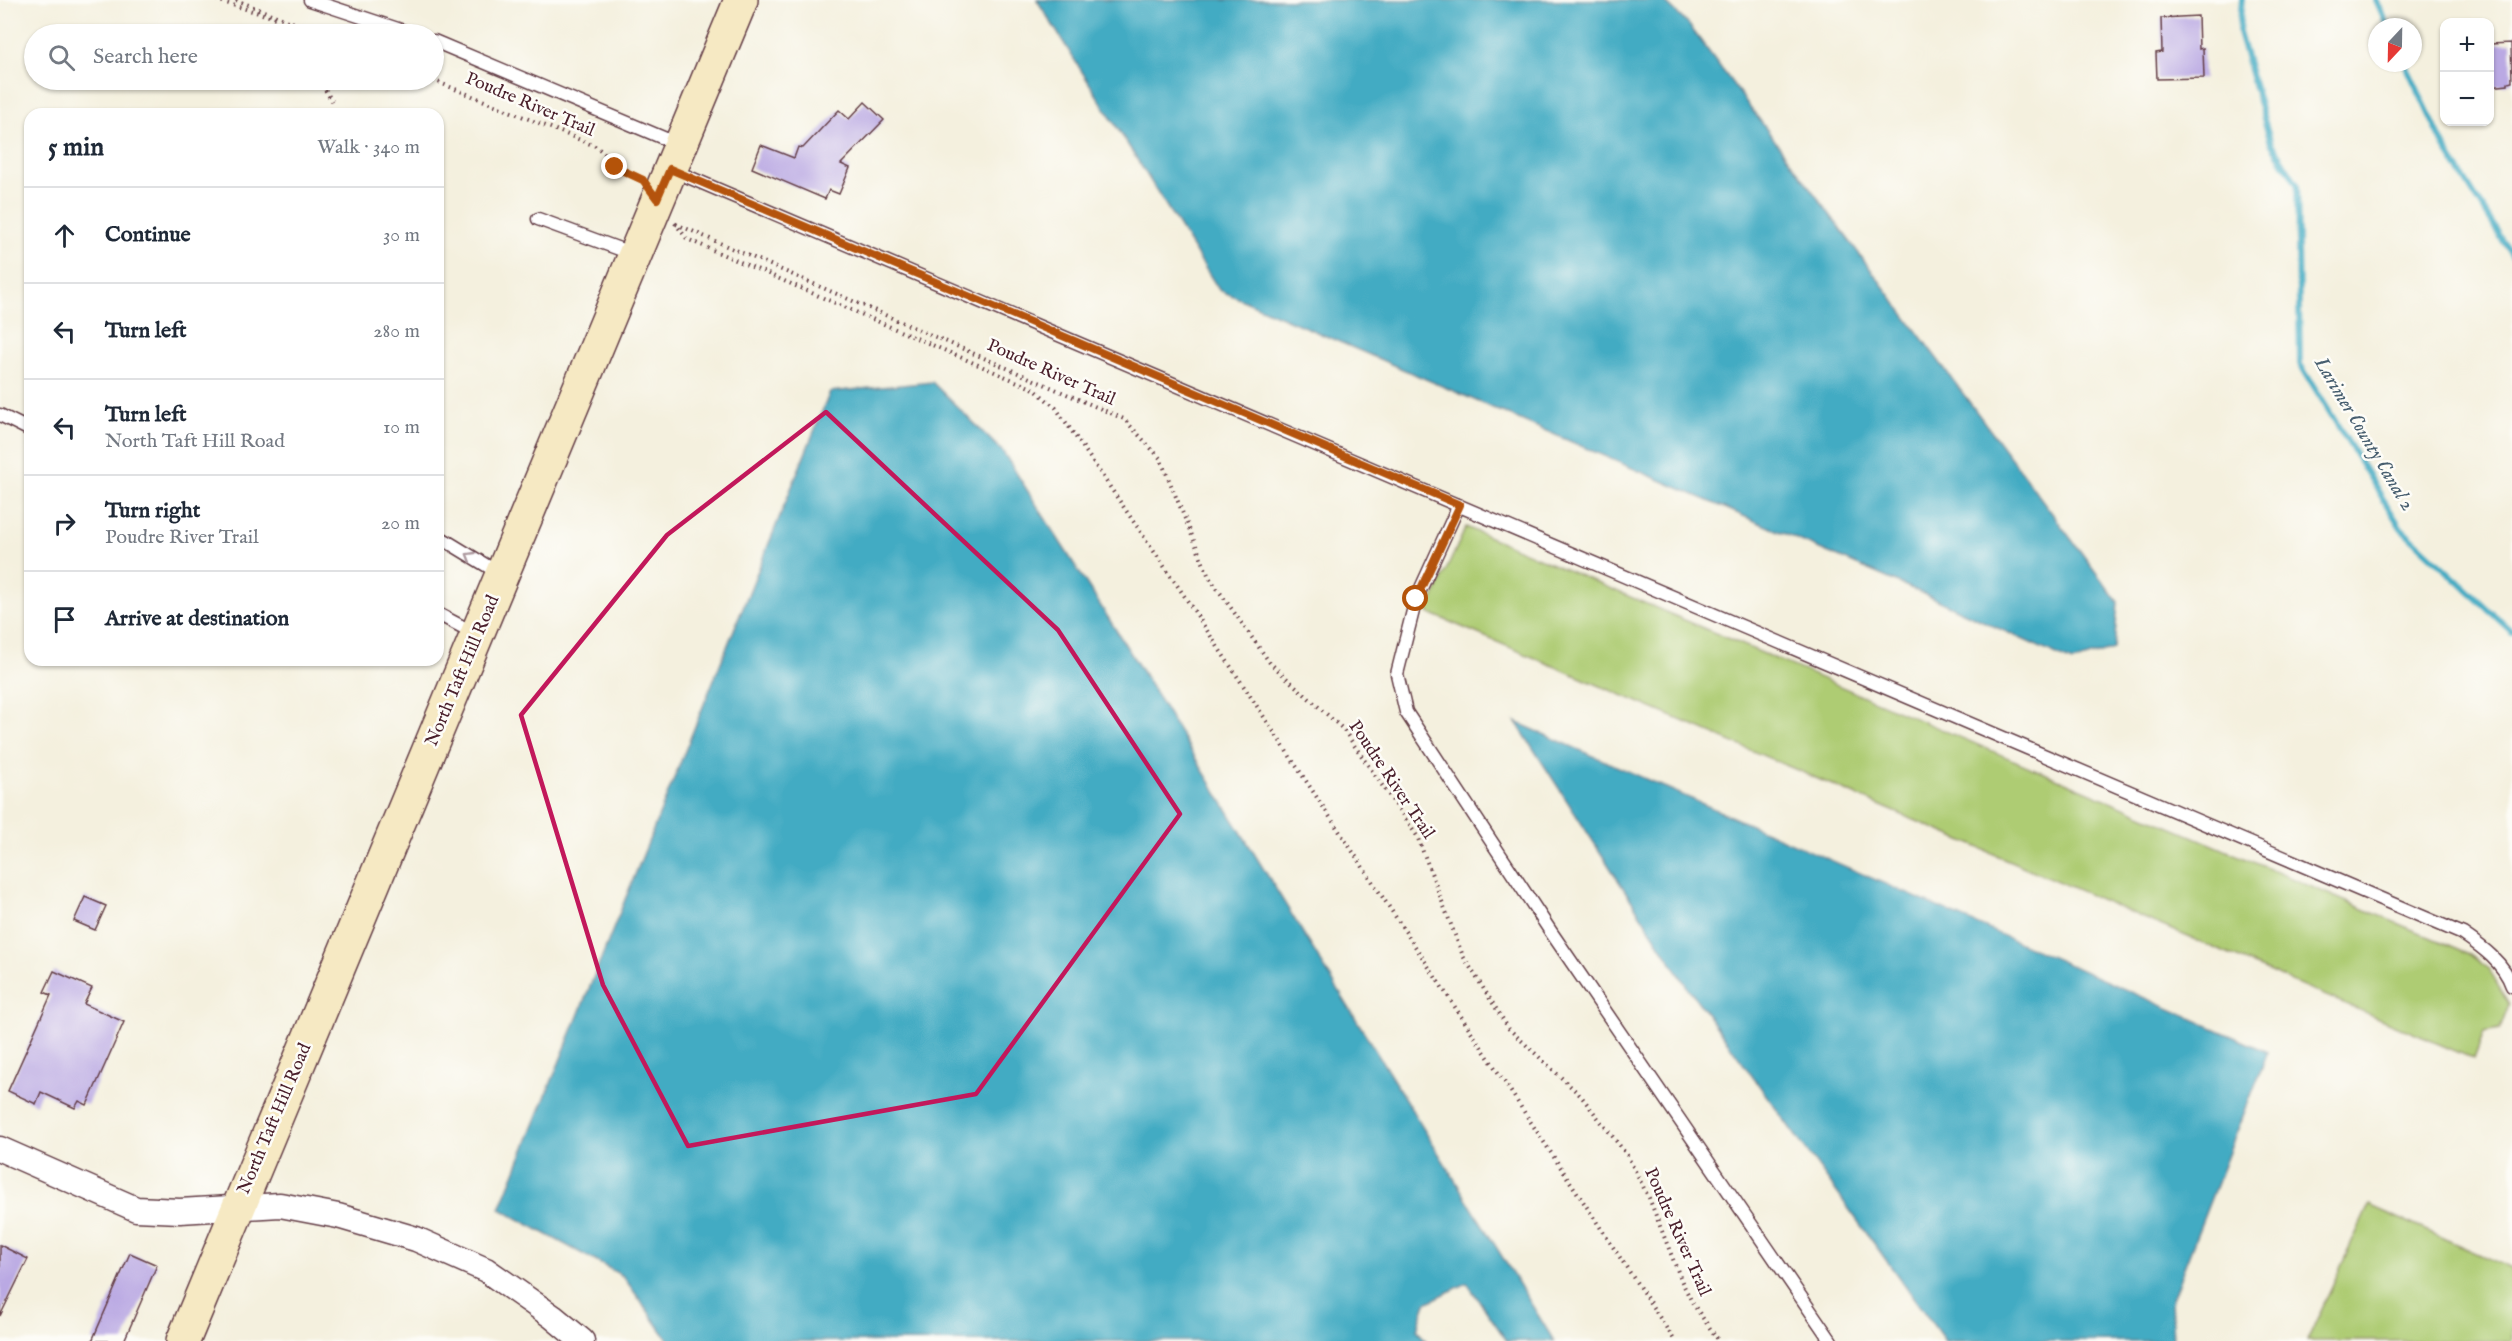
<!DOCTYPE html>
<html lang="en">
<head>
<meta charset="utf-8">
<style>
	body { margin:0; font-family:"IM FELL English",serif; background:#f2f2f3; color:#1f2937 }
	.controls { position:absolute; right:18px; top:18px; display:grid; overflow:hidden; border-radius:12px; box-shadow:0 2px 4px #0004 }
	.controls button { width:54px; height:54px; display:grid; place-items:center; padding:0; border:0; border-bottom:2px solid #e0e1e3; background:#fff; color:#1f2937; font:30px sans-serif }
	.compass { position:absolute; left:2368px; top:18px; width:54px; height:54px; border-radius:50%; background:#fff; box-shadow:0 2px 4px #0004; rotate:202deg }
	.stop { position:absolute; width:18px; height:18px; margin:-14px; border:4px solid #b45309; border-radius:50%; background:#fff }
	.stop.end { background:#b45309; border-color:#fff; box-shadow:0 2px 6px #0008 }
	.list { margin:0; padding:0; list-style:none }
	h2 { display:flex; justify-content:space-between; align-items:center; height:78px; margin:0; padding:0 24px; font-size:26px }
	h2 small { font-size:20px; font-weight:400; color:#747a83 }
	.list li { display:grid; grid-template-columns:39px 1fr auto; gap:18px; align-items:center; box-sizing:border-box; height:96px; padding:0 24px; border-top:2px solid #e0e1e3 }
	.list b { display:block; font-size:22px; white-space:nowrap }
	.list p { margin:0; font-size:20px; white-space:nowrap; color:#747a83 }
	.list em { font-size:20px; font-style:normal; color:#747a83 }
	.icon { flex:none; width:33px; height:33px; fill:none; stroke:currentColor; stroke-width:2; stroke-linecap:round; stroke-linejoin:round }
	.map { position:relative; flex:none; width:2512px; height:1341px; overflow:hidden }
	.search { position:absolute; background:#fff; box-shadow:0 2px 4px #0004; left:24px; top:24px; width:420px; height:66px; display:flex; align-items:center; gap:15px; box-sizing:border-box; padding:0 21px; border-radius:33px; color:#747a83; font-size:22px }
	.panel { position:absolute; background:#fff; box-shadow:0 2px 4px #0004; left:24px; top:108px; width:420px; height:558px; border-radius:18px }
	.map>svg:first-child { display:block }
</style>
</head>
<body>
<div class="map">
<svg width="2512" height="1341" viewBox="0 0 2512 1341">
	<rect width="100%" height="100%" fill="#fdfcf7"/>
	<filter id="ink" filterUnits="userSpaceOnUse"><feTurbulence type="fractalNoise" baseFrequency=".0167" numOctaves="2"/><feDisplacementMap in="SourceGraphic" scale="12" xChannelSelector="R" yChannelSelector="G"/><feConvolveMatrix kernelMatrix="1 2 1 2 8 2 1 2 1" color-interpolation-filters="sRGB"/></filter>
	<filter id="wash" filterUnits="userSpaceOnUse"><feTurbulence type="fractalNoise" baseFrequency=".008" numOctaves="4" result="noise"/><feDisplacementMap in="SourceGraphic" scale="24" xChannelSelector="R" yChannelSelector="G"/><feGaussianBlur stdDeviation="1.35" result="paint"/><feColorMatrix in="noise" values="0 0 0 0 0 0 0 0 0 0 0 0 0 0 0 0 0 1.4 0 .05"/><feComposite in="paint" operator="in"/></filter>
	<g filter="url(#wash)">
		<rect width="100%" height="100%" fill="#f4f0de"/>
		<path fill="#aecc73" stroke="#7c764f" stroke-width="1.5" d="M1466 527 2467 953 2488 968 2509 1005 2500 1029 2484 1032 2474 1059 1427 612Z
			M2369 1205 2512 1269V1341H2307Z"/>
		<path fill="#43abc3" stroke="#466577" stroke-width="1.5" d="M1037 0H1663L1689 25 2118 602 2114 649 2072 662 1915 590 1219 290Z
			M932 382 1003 452 1140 668 1554 1341H1507L1467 1283 1426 1303 1417 1329 1426 1341H669L623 1276 500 1209 830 392Z
			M1516 722 2268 1052 2171 1301 2173 1341H1945L1686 985Z"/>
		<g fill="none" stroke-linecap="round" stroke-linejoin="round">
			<path stroke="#43abc3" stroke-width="6" d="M2242 0 2239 32 2271 143 2297 184 2300 364 2401 528 2512 632
				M2376 0 2388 27
				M2405 63 2444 146 2512 255"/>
		</g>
		<g id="blocks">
			<path fill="#baa9e3" d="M2198 16 2199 49 2203 48 2204 78 2157 79 2156 53 2162 52 2161 18Z
				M2511 43 2512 82 2508 83V85L2490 87V44Z
				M865 102 884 120 841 164 850 168 839 194 829 190 825 199 752 168 761 145 794 158 798 147 803 148 839 110 849 119Z
				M85 897 106 906 95 930 74 921Z
				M54 971 92 988 84 1004 124 1022 87 1105 79 1101 75 1108 41 1092 36 1104 8 1091 51 995 44 992Z
				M0 1245 28 1259 0 1316Z
				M130 1253 157 1265 124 1341H92Z"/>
		</g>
	</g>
	<g filter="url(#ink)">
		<use href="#blocks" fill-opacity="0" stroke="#643e46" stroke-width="1.5"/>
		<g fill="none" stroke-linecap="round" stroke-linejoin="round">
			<defs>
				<path id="lane" d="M310 0 413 34
					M434 41 680 145
					M672 170 2463 934C2482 947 2504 963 2512 986
					M538 219 633 254
					M0 415 30 430
					M1459 505 1416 599 1397 674 1406 712 1551 932 1831 1341
					M438 536 502 575
					M438 614 476 634"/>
				<path id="street" d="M0 1149 136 1209 180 1211 280 1205 338 1216 416 1239 486 1270 553 1317 582 1341"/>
				<path id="secondary" d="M183 1341 741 0"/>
			</defs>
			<use href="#lane" stroke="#643e46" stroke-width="15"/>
			<use href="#street" stroke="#643e46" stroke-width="27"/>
			<use href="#secondary" stroke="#643e46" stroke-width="36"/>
			<path stroke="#643e46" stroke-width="4" stroke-dasharray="1.5 4.5" stroke-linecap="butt" d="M216 0 275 18
				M236 0 322 34
				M319 80 332 101
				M433 80 595 146 608 156 615 167 640 179
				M675 223 687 239 1034 389 1056 408 1181 591 1675 1341
				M676 224 1124 419 1160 458 1209 577 1270 663 1343 729 1417 836 1463 956 1509 1029 1581 1096 1627 1155 1649 1198 1682 1282 1693 1304 1719 1341"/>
			<use href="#lane" stroke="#fff" stroke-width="12"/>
			<use href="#street" stroke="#fff" stroke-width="24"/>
			<use href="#secondary" stroke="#f6e9c3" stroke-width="33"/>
		</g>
		<defs><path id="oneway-chevron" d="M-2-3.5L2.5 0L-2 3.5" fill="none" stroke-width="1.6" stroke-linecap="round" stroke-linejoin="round" transform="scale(1.5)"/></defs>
		<use stroke="#ae9aa0" href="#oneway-chevron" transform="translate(470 556) rotate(-149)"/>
	</g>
	<g fill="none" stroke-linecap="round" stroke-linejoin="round" filter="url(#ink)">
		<path stroke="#b45309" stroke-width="8" d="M615 167 643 180 657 199 670 169 1460 505 1416 599"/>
	</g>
	<path fill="none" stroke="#c2185b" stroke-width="4.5" stroke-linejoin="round" d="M826 412 1058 630 1180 814 976 1094 688 1146 603 985 521 715 667 535Z"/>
	<g text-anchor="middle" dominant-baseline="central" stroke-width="5" stroke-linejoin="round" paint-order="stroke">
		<g font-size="18" fill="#4a1f2b" stroke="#fdfcf7">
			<text transform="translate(530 105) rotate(23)">Poudre River Trail</text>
			<text transform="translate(1051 373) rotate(24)">Poudre River Trail</text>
			<text transform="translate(463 671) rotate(-67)">North Taft Hill Road</text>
			<text transform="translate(1391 780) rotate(56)">Poudre River Trail</text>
			<text transform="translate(275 1119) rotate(-67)">North Taft Hill Road</text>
			<text transform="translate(1677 1232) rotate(66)">Poudre River Trail</text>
		</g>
		<g font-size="20" font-style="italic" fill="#475e6f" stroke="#fdfcf7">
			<text transform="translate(2364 434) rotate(59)">Larimer County Canal 2</text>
		</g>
	</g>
</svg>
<div class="controls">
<button>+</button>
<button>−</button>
</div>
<svg class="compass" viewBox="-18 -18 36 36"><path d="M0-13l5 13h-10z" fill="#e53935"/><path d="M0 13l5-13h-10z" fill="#747a83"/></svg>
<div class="stop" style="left:1416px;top:599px"></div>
<div class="stop end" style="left:615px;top:167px"></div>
<div class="search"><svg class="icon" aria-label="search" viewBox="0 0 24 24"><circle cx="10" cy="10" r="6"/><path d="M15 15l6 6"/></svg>Search here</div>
<section class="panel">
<h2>5 min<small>Walk · 340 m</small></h2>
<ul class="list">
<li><svg class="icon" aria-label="ahead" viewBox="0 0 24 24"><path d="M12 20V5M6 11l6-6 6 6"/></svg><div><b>Continue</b></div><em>30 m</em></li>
<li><svg class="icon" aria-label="left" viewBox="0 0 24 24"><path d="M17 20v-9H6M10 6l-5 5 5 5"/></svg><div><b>Turn left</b></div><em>280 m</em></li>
<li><svg class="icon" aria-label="left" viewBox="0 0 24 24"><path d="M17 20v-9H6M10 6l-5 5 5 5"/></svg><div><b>Turn left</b><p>North Taft Hill Road</p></div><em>10 m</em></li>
<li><svg class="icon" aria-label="right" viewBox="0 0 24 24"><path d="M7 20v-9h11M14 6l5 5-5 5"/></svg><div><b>Turn right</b><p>Poudre River Trail</p></div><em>20 m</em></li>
<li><svg class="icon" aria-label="arrive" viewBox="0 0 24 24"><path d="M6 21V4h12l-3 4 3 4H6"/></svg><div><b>Arrive at destination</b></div></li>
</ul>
</section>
</div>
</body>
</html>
